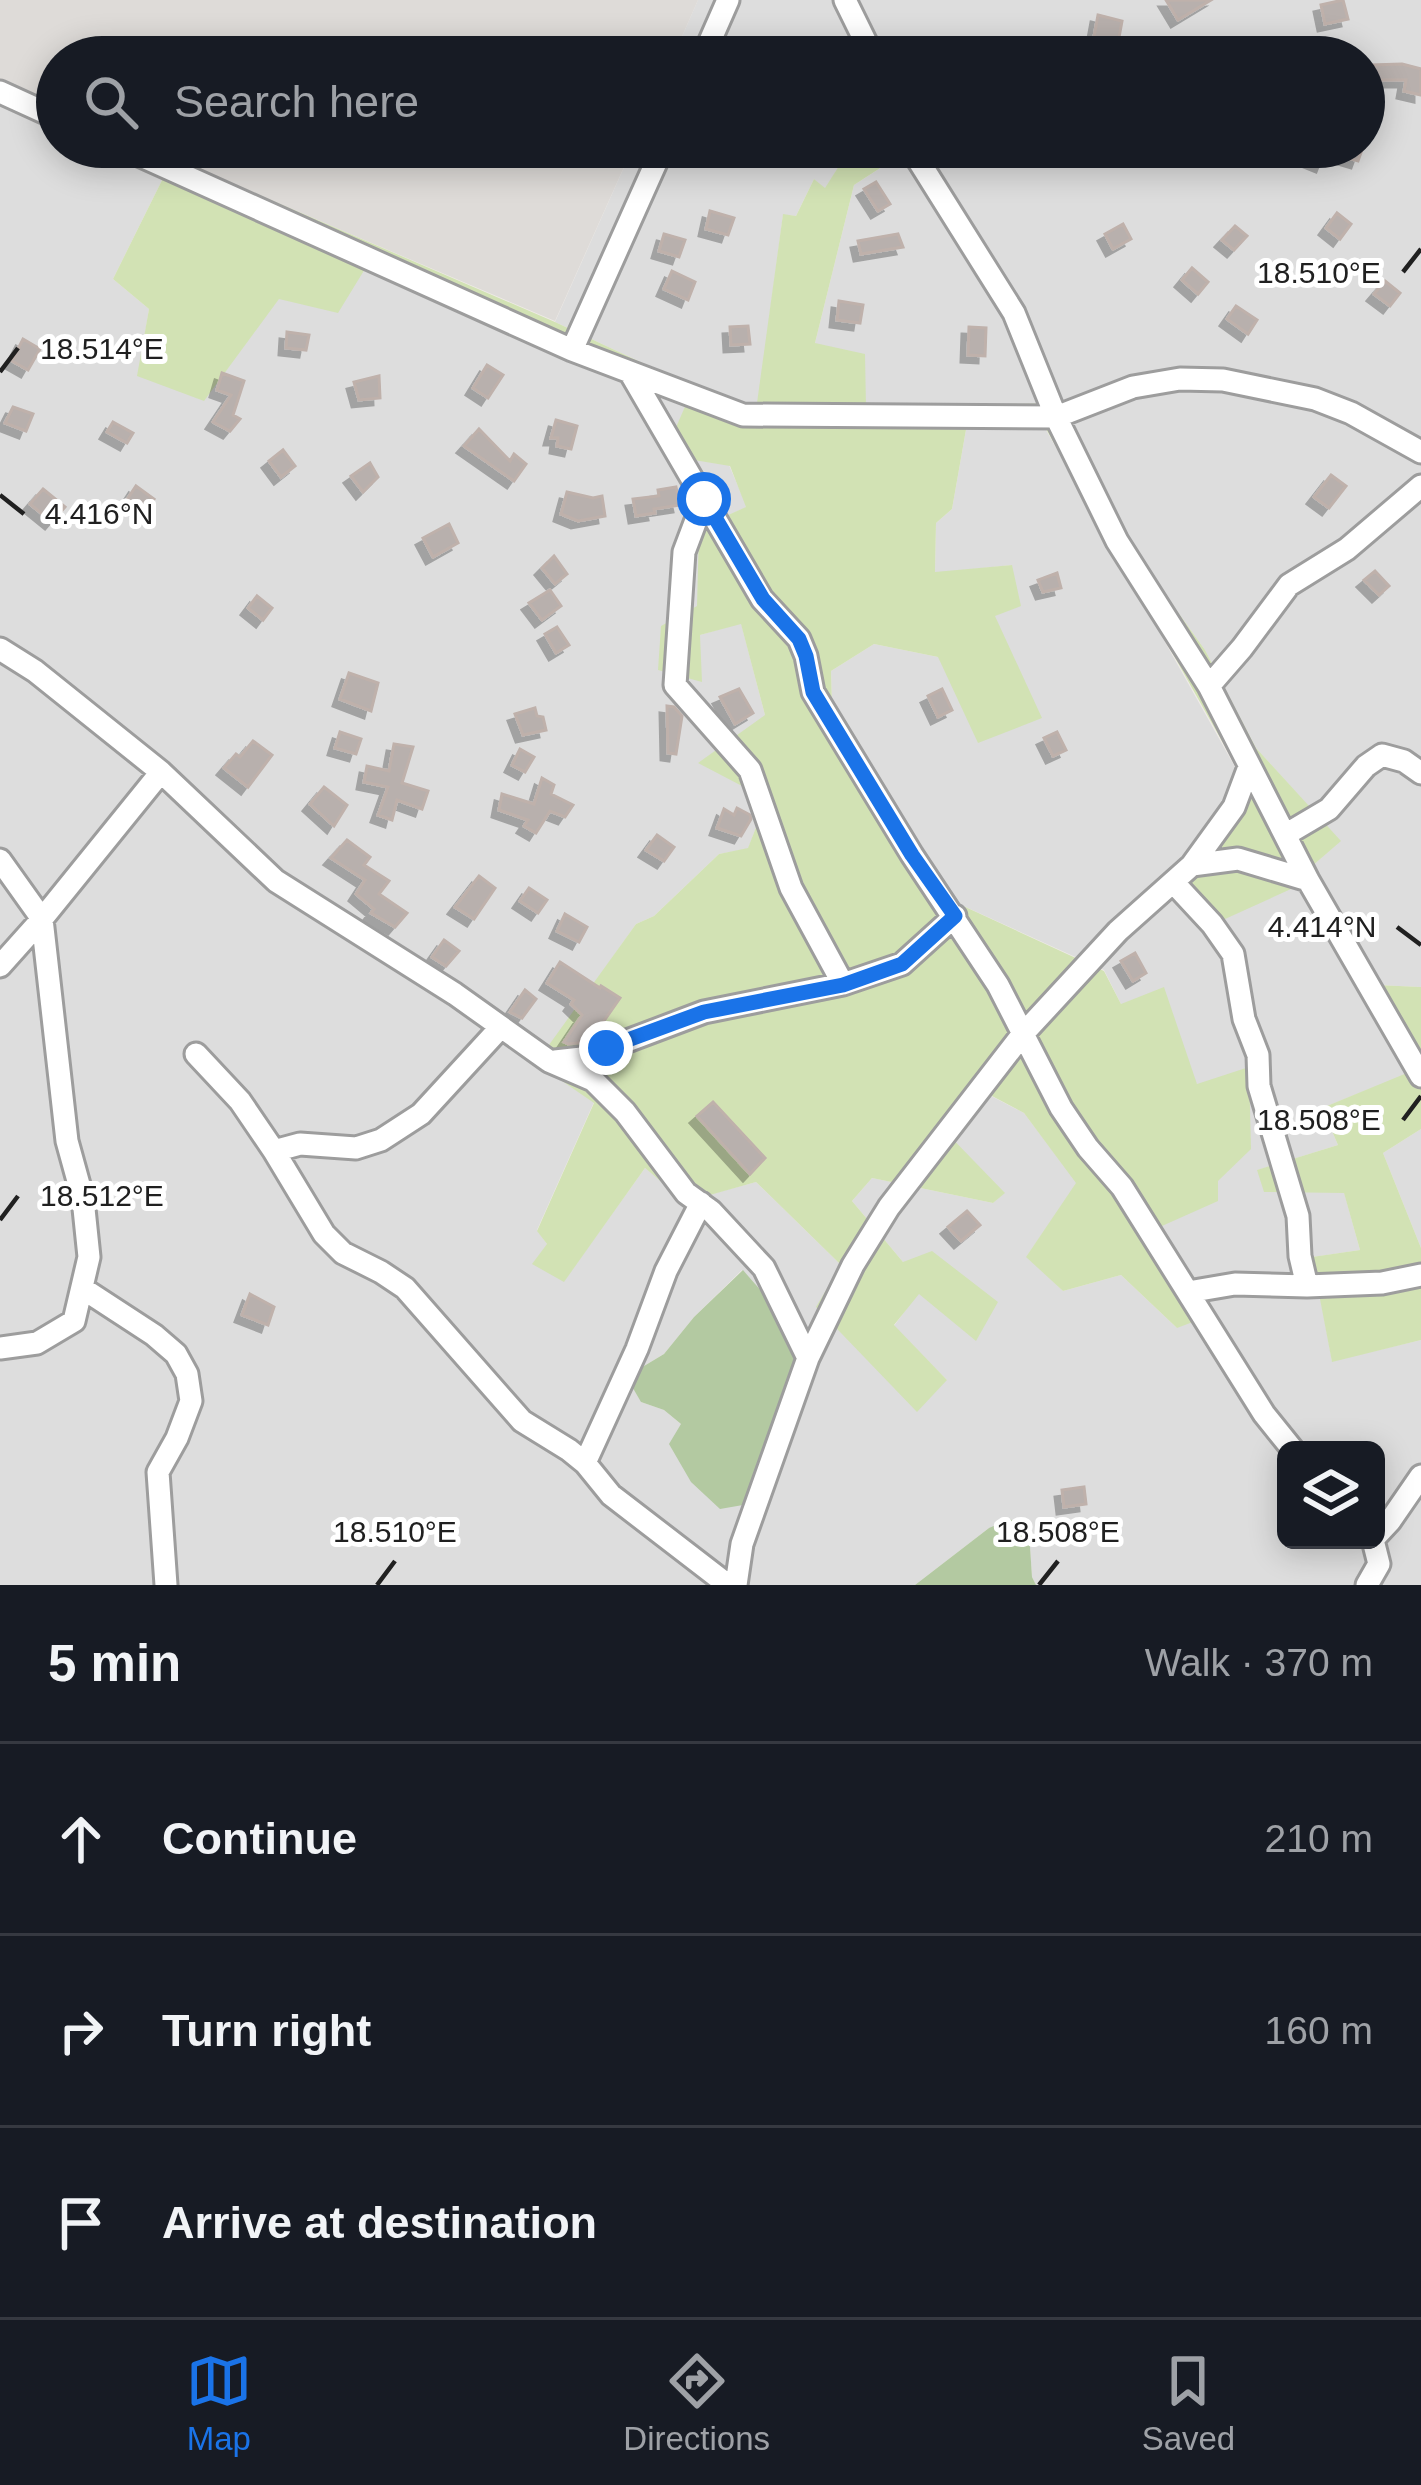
<!DOCTYPE html>
<html lang="en">
<head>
<meta charset="utf-8">
<style>
	body { margin:0; font-family:Helvetica,sans-serif; background:#20242c; color:#f1f3f6 }
	.controls { position:absolute; right:36px; bottom:36px; display:grid; overflow:hidden; border-radius:18px; box-shadow:0 6px 30px #0003 }
	.controls button { width:108px; height:108px; display:grid; place-items:center; padding:0; border:0; border-bottom:3px solid #363941; background:#171b24; color:#f1f3f6; font:60px sans-serif }
	.stop { position:absolute; width:36px; height:36px; margin:-27px; border:9px solid #1a73e8; border-radius:50%; background:#fff }
	.stop.end { background:#1a73e8; border-color:#fff; box-shadow:0 3px 12px #0008 }
	.list { margin:0; padding:0; list-style:none }
	h2 { display:flex; justify-content:space-between; align-items:center; height:156px; margin:0; padding:0 48px; font-size:51px }
	h2 small { font-size:39px; font-weight:400; color:#9ea1a6 }
	.list li { display:grid; grid-template-columns:78px 1fr auto; gap:36px; align-items:center; box-sizing:border-box; height:192px; padding:0 48px; border-top:3px solid #363941 }
	.list b { display:block; font-size:45px; white-space:nowrap }
	.list em { font-size:39px; font-style:normal; color:#9ea1a6 }
	.icon { flex:none; width:66px; height:66px; fill:none; stroke:currentColor; stroke-width:2; stroke-linecap:round; stroke-linejoin:round }
	.map { position:relative; flex:none; width:1421px; height:1585px; overflow:hidden }
	.search { position:absolute; background:#171b24; box-shadow:0 6px 30px #0003; left:36px; right:36px; top:36px; height:132px; display:flex; align-items:center; gap:30px; box-sizing:border-box; padding:0 42px; border-radius:66px; color:#9ea1a6; font-size:45px }
	.sheet { height:732px; background:#171b24 }
	nav { display:flex; justify-content:space-around; align-items:center; box-sizing:border-box; height:168px; border-top:3px solid #363941; background:#171b24; font-size:33px; color:#9ea1a6 }
	nav a { display:grid; justify-items:center; gap:6px }
	nav .on { color:#1a73e8 }
	.map>svg:first-child { display:block }
</style>
</head>
<body>
<div class="map">
<svg width="1421" height="1585" viewBox="0 0 1421 1585">
	<defs>
		<filter id="shadow"><feDropShadow dx="-7" dy="7" stdDeviation="0" flood-color="#0004"/></filter>
	</defs>
	<rect width="100%" height="100%" fill="#efebe7"/>
	<path fill="#ddd" fill-rule="evenodd" d="M698 0H1421V987L1376 985 1310 868 1340 841 1256 748 1205 650 1129 544 1058 404 865 407 815 343 854 185 904 153 902 147H1364V57H673Z
		M0 86 57 110V147H146L173 158 113 279 149 309 138 375 204 400 279 298 368 263 687 401 729 465 747 507 699 528 698 606 700 635 741 623 765 715 767 798 748 849 719 854 654 916 636 924 537 1064 594 1102 537 1230 547 1244 564 1281 645 1168 685 1201 756 1182 841 1265 817 1307 947 1380 894 1326 918 1293 903 1262 852 1201 872 1178 993 1203 1004 1193 941 1128 972 1086 1024 1113 1077 1183 1027 1256 1063 1291 1121 1275 1177 1328 1143 1234 1197 1084 1121 1004 1104 970 948 899 833 739 831 671 874 644 938 657 995 616 1012 565 935 573 936 523 952 509 967 424 1004 420 1045 428 1407 1074 1322 1108 1338 1145 1258 1170 1265 1192H1344L1360 1250 1313 1257 1332 1361 1421 1340V1585H1036L1032 1577 1029 1532 989 1528 915 1585H0ZM742 1270 774 1306 682 1425 664 1410 641 1402 644 1366 664 1354 694 1317ZM1286 1450H1376V1540H1286Z
		M633 147H851L825 189 814 179 796 216 783 215 758 403 730 404 555 322Z
		M1421 1129V1248L1383 1153Z"/>
	<path fill="#dedbd8" d="M0 0H698L673 57H57V110L0 86Z
		M146 147H633L555 321Z"/>
	<path fill="#d2e2b4" d="M851 147H902L905 152 854 185 815 343 865 354 866 407 1058 403 1129 544 1205 650 1256 748 1341 841 1311 867 1376 985 1421 987V1129L1383 1153 1421 1248V1340L1332 1362 1312 1257 1360 1250 1344 1193 1264 1192 1257 1170 1338 1145 1322 1108 1407 1073 1302 884 1214 924 1169 872 1211 833 1240 773 1046 429 1004 420 967 424 952 509 936 523 935 572 1012 565 1021 606 995 616 1042 718 978 743 938 657 874 644 831 671 833 739 948 899 1104 971 1121 1004 1164 987 1197 1084 1249 1067 1251 1149 1218 1181V1201L1144 1234 1198 1320 1177 1328 1121 1275 1063 1291 1026 1257 1076 1183 1024 1113 973 1086 942 1128 1005 1193 993 1203 872 1178 852 1201 903 1262 932 1251 998 1302 976 1341 919 1294 894 1325 947 1380 917 1412 816 1307 841 1265 756 1182 685 1202 645 1168 564 1282 532 1264 547 1244 537 1231 594 1103 536 1063 636 924 654 916 719 854 748 848 767 799 698 763 765 715 741 624 700 635 702 682 658 670 661 626 697 606 699 528 746 507 730 466 664 455 687 402 368 264 338 313 279 299 204 401 137 376 149 309 113 279 173 158 555 322 730 404 757 403 783 214 796 216 814 179 825 188Z"/>
	<path fill="#b3c9a1" d="M743 1270C762 1292 786 1317 794 1347 802 1377 756 1472 743 1505L720 1509 691 1482 669 1444 681 1424 664 1410 641 1402 630 1383 644 1366 664 1354 694 1317Z
		M1010 1519 1029 1531 1032 1577 1036 1585H915L989 1528Z"/>
	<path fill="#b8b0ad" stroke="#bfb1ab" stroke-width="3" filter="url(#shadow)" d="M1166 0H1211L1178 20Z
		M1343 0 1348 19 1325 24 1321 5Z
		M1098 15 1122 21 1118 43 1094 37Z
		M1192 38 1213 47 1208 57H1193L1185 53Z
		M1402 64 1421 69V95L1404 91 1406 80H1371V65Z
		M1307 147H1363L1358 161 1328 152 1323 165 1303 157Z
		M876 182 890 204 878 211 864 189Z
		M710 211 734 218 728 235 706 229Z
		M1337 213 1351 224 1340 239 1326 228Z
		M1123 224 1131 239 1113 249 1105 234Z
		M1235 226 1247 236 1234 250 1222 240Z
		M664 234 685 240 679 257 659 251Z
		M898 234 903 247 861 254 858 241Z
		M1192 268 1208 282 1198 294 1182 280Z
		M672 271 695 282 688 300 664 289Z
		M1385 281 1400 293 1390 306 1374 294Z
		M839 301 863 305 860 323 837 320Z
		M1236 306 1257 320 1248 334 1227 319Z
		M748 326 750 344 731 345 730 327Z
		M969 327 986 328 985 356 968 355Z
		M287 332 309 335 306 350 286 348Z
		M23 339 40 349 28 370 12 361Z
		M487 365 503 375 488 398 473 388Z
		M222 373 244 381 233 415 240 419 230 431 213 422 231 395 217 390Z
		M379 376 380 398 359 400 354 382Z
		M13 407 33 414 26 431 5 423Z
		M556 420 577 426 571 449 557 446 558 438H551Z
		M113 422 133 433 127 443 107 432Z
		M479 429 510 461 514 454 526 464 514 481 464 446Z
		M283 450 295 466 281 477 269 461Z
		M370 463 378 477 363 492 351 476Z
		M1331 475 1346 486 1329 508 1314 497Z
		M136 486 154 499 144 513 126 501Z
		M676 487 680 505 654 509 655 513 636 516 633 499 659 496 658 490Z
		M43 489 65 507 52 522 30 504Z
		M567 492 593 498 602 496 605 516 578 521 561 514Z
		M449 524 458 543 433 557 423 538Z
		M554 556 567 574 555 584 542 568Z
		M1375 571 1389 586 1379 595 1364 580Z
		M1057 573 1061 588 1043 592 1038 580Z
		M550 590 561 606 542 620 529 603Z
		M257 596 272 608 263 620 248 608Z
		M557 627 569 645 556 653 545 634Z
		M349 673 378 683 371 711 340 699Z
		M739 689 753 713 735 724 720 697Z
		M942 689 952 710 938 717 928 696Z
		M667 706 674 707 682 716 676 754 668 753Z
		M535 708 537 716 543 717 546 730 523 735 515 714Z
		M340 732 361 739 356 754 335 748Z
		M1057 732 1066 750 1053 756 1044 738Z
		M253 741 272 755 248 787 224 768 236 754 240 757Z
		M394 744 413 747 402 783 428 791 422 809 397 800 392 820 378 815 388 787 364 782 367 766 389 771Z
		M520 749 534 757 525 772 512 765Z
		M542 778 554 785 551 794 573 805 565 817 550 811 536 833 524 826 528 820 499 810 502 794 534 804Z
		M324 787 347 805 334 826 310 804Z
		M737 808 750 815 751 819 741 836 717 828 724 809 734 815Z
		M657 835 674 847 664 861 646 850Z
		M347 840 370 857 364 865 389 881 379 894 407 913 395 927 371 913 374 909 356 894 365 880 331 858Z
		M479 876 495 888 474 919 455 907Z
		M529 888 547 900 538 913 520 901Z
		M565 914 587 927 579 942 557 931Z
		M444 940 459 951 446 966 432 957Z
		M1135 953 1146 973 1133 981 1121 961Z
		M560 962 600 988 601 986 620 998 592 1038 578 1043 568 1044 564 1042 582 1015 571 1004 574 1000 547 983Z
		M525 990 536 999 522 1018 510 1012Z
		M713 1102 765 1158 750 1174 697 1116Z
		M967 1211 980 1225 961 1241 948 1227Z
		M250 1294 274 1307 268 1325 242 1315Z
		M1084 1487 1086 1504 1064 1507 1062 1490Z"/>
	<g fill="none" stroke-linecap="round" stroke-linejoin="round">
		<defs>
			<path id="minor" d="M845 0 873 57
				M703 57 728 0
				M0 92 57 118
				M121 147 572 350 743 415 1056 417 1133 387 1180 379 1223 380 1315 399 1351 413 1421 452
				M910 147 1014 313 1056 417 1117 541 1209 686 1308 880 1421 1076
				M572 350 663 147
				M631 374 762 599 799 639 806 656 813 692 912 855 998 985 1061 1108 1088 1148 1122 1187 1264 1414 1293 1450
				M704 499 684 552 675 685 750 770 791 888 843 984
				M0 649 35 671 161 772 276 881 455 994 549 1061 593 1080 625 1112 686 1193 711 1211 764 1268 808 1358
				M1209 686 1242 648 1289 585 1347 549 1421 486
				M1285 835 1329 809 1366 766 1382 755 1404 761 1421 773
				M0 860 42 919 67 1141 83 1199 89 1257 74 1321 37 1343 0 1348
				M1192 865 1238 859 1308 880
				M1173 882 1212 924 1233 954 1244 1019 1258 1055 1259 1086 1298 1216 1300 1256 1307 1286
				M0 966 42 919 161 772
				M196 1054 240 1101 274 1151 324 1234 343 1253 381 1272 405 1288 522 1421 569 1450 585 1463 611 1495 728 1585
				M555 1061 582 1058 704 1012 843 984 902 964 955 916
				M274 1151 300 1144 356 1148 381 1140 421 1114 500 1028
				M82 1288 154 1335 176 1354 187 1374 191 1401 177 1438 158 1472 166 1585
				M1188 1292 1235 1284 1307 1286 1382 1283 1421 1275
				M585 1463 637 1349 666 1271 701 1203
				M1376 1536 1390 1521 1421 1476
				M736 1585 742 1544 808 1358 853 1265 889 1207 1022 1035 1118 931 1192 865 1234 807 1249 767
				M1367 1585 1379 1564 1373 1540"/>
		</defs>
		<use href="#minor" stroke="#9d9d9d" stroke-width="27"/>
		<use href="#minor" stroke="#fff" stroke-width="21"/>
	</g>
	<g fill="none" stroke-linecap="round" stroke-linejoin="round">
		<path stroke="#1a73e8" stroke-width="15" d="M606 1048 704 1012 843 985 902 964 955 916 912 855 813 692 806 656 799 639 763 599 704 499"/>
	</g>
	<path fill="none" stroke="#202020" stroke-width="4.5" d="M1403 272 1421 249M0 372 18 348M0 495 24 514M1397 927 1421 945M1403 1120 1421 1096M0 1220 18 1196M377 1585 395 1561M1039 1585 1058 1561"/>
	<g font-size="30" text-anchor="middle" fill="#202020" stroke="#fff" stroke-width="10" stroke-linejoin="round" paint-order="stroke">
		<text x="1319" y="283">18.510°E</text>
		<text x="102" y="359">18.514°E</text>
		<text x="99" y="524">4.416°N</text>
		<text x="1322" y="937">4.414°N</text>
		<text x="1319" y="1130">18.508°E</text>
		<text x="102" y="1206">18.512°E</text>
		<text x="395" y="1542">18.510°E</text>
		<text x="1058" y="1542">18.508°E</text>
	</g>
</svg>
<div class="controls">
<button><svg class="icon" aria-label="layers" viewBox="0 0 24 24"><path d="M12 4l9 5-9 5-9-5zM3 14l9 5 9-5"/></svg></button>
</div>
<div class="stop" style="left:704px;top:499px"></div>
<div class="stop end" style="left:606px;top:1048px"></div>
<div class="search"><svg class="icon" aria-label="search" viewBox="0 0 24 24"><circle cx="10" cy="10" r="6"/><path d="M15 15l6 6"/></svg>Search here</div>
</div>
<section class="sheet">
<h2>5 min<small>Walk · 370 m</small></h2>
<ul class="list">
<li><svg class="icon" aria-label="ahead" viewBox="0 0 24 24"><path d="M12 20V5M6 11l6-6 6 6"/></svg><div><b>Continue</b></div><em>210 m</em></li>
<li><svg class="icon" aria-label="right" viewBox="0 0 24 24"><path d="M7 20v-9h11M14 6l5 5-5 5"/></svg><div><b>Turn right</b></div><em>160 m</em></li>
<li><svg class="icon" aria-label="arrive" viewBox="0 0 24 24"><path d="M6 21V4h12l-3 4 3 4H6"/></svg><div><b>Arrive at destination</b></div></li>
</ul>
</section>
<nav>
<a class="on"><svg class="icon" aria-label="map" viewBox="0 0 24 24"><path d="M3 6l6-2 6 2 6-2v14l-6 2-6-2-6 2zM9 4v14M15 6v14"/></svg>Map</a>
<a><svg class="icon" aria-label="directions" viewBox="0 0 24 24"><path d="M12 3l9 9-9 9-9-9zM9 14v-3h6M13 9l2 2-2 2"/></svg>Directions</a>
<a><svg class="icon" aria-label="saved" viewBox="0 0 24 24"><path d="M7 4h10v16l-5-4-5 4z"/></svg>Saved</a>
</nav>
</body>
</html>
